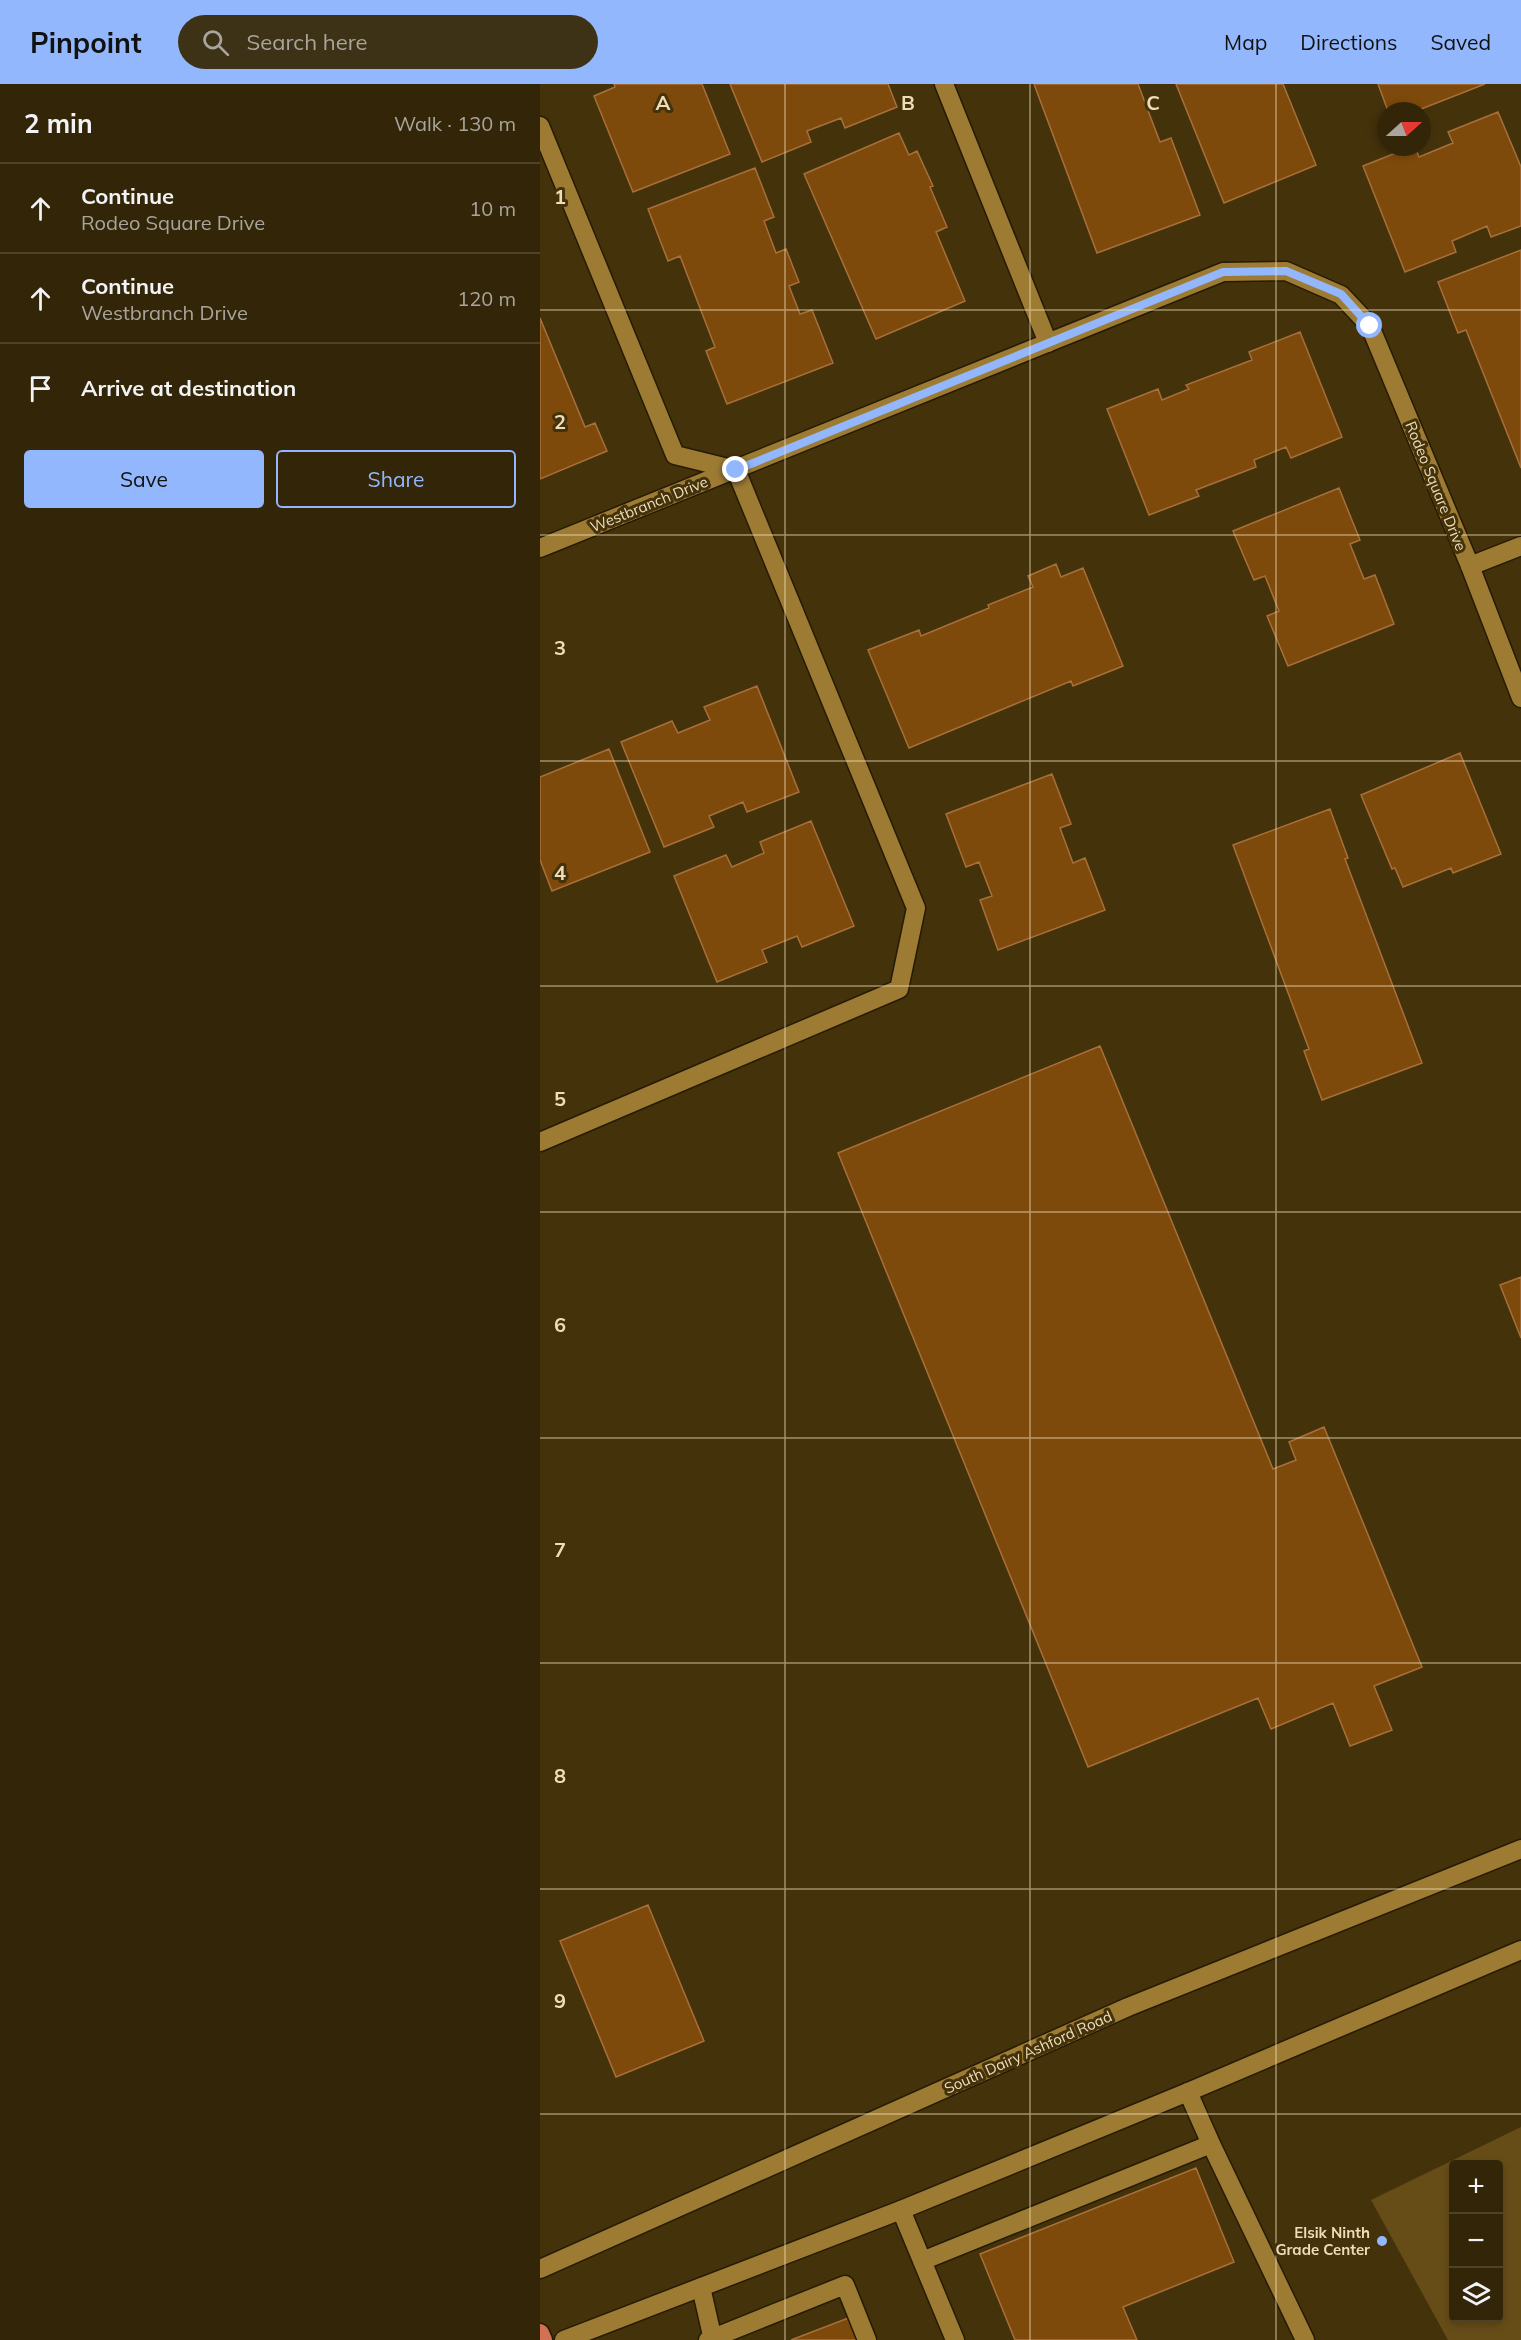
<!DOCTYPE html>
<html lang="en">
<head>
<meta charset="utf-8">
<style>
	body { margin:0; font-family:Mulish,sans-serif; background:#3e3216; color:#f1f3f6 }
	.controls { position:absolute; right:18px; bottom:18px; display:grid; overflow:hidden; border-radius:6px; box-shadow:0 3px 9px #0003 }
	.controls button { width:54px; height:54px; display:grid; place-items:center; padding:0; border:0; border-bottom:2px solid #4e4329; background:#332608; color:#f1f3f6; font:30px sans-serif }
	.compass { position:absolute; left:837px; top:18px; width:54px; height:54px; border-radius:50%; background:#332608; box-shadow:0 3px 9px #0003; rotate:69deg }
	.stop { position:absolute; width:18px; height:18px; margin:-14px; border:4px solid #93b7fd; border-radius:50%; background:#fff }
	.stop.end { background:#93b7fd; border-color:#fff; box-shadow:0 2px 6px #0008 }
	.list { margin:0; padding:0; list-style:none }
	h2 { display:flex; justify-content:space-between; align-items:center; height:78px; margin:0; padding:0 24px; font-size:26px }
	h2 small { font-size:20px; font-weight:400; color:#a9a59c }
	.list li { display:grid; grid-template-columns:39px 1fr auto; gap:18px; align-items:center; box-sizing:border-box; height:90px; padding:0 24px; border-top:2px solid #4e4329 }
	.list b { display:block; font-size:22px; white-space:nowrap }
	.list p { margin:0; font-size:20px; white-space:nowrap; color:#a9a59c }
	.list em { font-size:20px; font-style:normal; color:#a9a59c }
	.actions { display:flex; gap:12px; padding:18px 24px }
	.actions a { flex:1; padding:14px 0; border:2px solid #93b7fd; border-radius:6px; text-align:center; font-size:21px; color:#93b7fd }
	.actions .main { background:#93b7fd; color:#111 }
	.icon { flex:none; width:33px; height:33px; fill:none; stroke:currentColor; stroke-width:2; stroke-linecap:round; stroke-linejoin:round }
	.map { position:relative; flex:none; width:981px; height:2256px; overflow:hidden }
	header { display:flex; align-items:center; gap:36px; box-sizing:border-box; height:84px; padding:0 30px; background:#93b7fd; color:#111 }
	header strong { font-size:28px }
	nav { display:flex; gap:33px; margin-inline-start:auto; font-size:21px }
	.search { width:420px; height:54px; background:#3e3216; display:flex; align-items:center; gap:15px; box-sizing:border-box; padding:0 21px; border-radius:33px; color:#a9a59c; font-size:22px }
	main { display:flex }
	aside { flex:1; background:#332608 }
	.map>svg:first-child { display:block }
</style>
</head>
<body>
<header>
<strong>Pinpoint</strong>
<div class="search"><svg class="icon" aria-label="search" viewBox="0 0 24 24"><circle cx="10" cy="10" r="6"/><path d="M15 15l6 6"/></svg>Search here</div>
<nav><a>Map</a><a>Directions</a><a>Saved</a></nav>
</header>
<main>
<aside>
<h2>2 min<small>Walk · 130 m</small></h2>
<ul class="list">
<li><svg class="icon" aria-label="ahead" viewBox="0 0 24 24"><path d="M12 20V5M6 11l6-6 6 6"/></svg><div><b>Continue</b><p>Rodeo Square Drive</p></div><em>10 m</em></li>
<li><svg class="icon" aria-label="ahead" viewBox="0 0 24 24"><path d="M12 20V5M6 11l6-6 6 6"/></svg><div><b>Continue</b><p>Westbranch Drive</p></div><em>120 m</em></li>
<li><svg class="icon" aria-label="arrive" viewBox="0 0 24 24"><path d="M6 21V4h12l-3 4 3 4H6"/></svg><div><b>Arrive at destination</b></div></li>
</ul>
<div class="actions"><a class="main">Save</a><a>Share</a></div>
</aside>
<div class="map">
<svg width="981" height="2256" viewBox="0 0 981 2256">
	<rect width="100%" height="100%" fill="#44320b"/>
	<path fill="#664d18" fill-rule="evenodd" d="M981 2043V2256H908L831 2116ZM914 2080H958V2234H914Z"/>
	<path fill="#7e4a0c" stroke="#a7703a" stroke-width="1.5" d="M74 0H162L190 70 93 108 54 12 75 3Z
		M190 0H348L357 23 305 44 301 34 267 47 271 58 222 78Z
		M494 0H598L620 58 631 54 660 131 557 169Z
		M636 0H743L776 81 684 119Z
		M838 0H945L876 27H848Z
		M958 28 981 83V142L951 153 947 142 912 157 916 168 865 188 823 82 871 63H875L879 73 913 59 908 48Z
		M359 49 369 71 377 67 393 102 390 103 407 143 396 148 425 217 336 255 264 90Z
		M215 84 234 133 224 137 236 169 246 165 259 198 249 202 260 230 272 226 293 279 187 320 166 267 175 263 140 172 128 177 108 125Z
		M981 166V384L926 246 918 249 898 198Z
		M0 234 45 343 55 339 67 367 0 395Z
		M760 248 802 353 751 374 746 363 714 376 716 383 656 406 659 412 609 431 567 325 618 305 622 316 649 305 646 301 712 276 709 268Z
		M799 404 820 456 810 460 824 495 835 491 854 540 748 582 727 532 739 527 725 492 714 496 693 447Z
		M516 480 521 493 543 484 583 582 533 602 531 597 369 664 328 566 379 546 381 552 449 524 448 521 493 503 488 492Z
		M217 602 259 708 207 728 203 718 169 732 174 743 124 763 81 658 132 637 138 649 170 636 164 623Z
		M69 665 110 768 12 807 0 776V693Z
		M920 669 961 770 913 789 911 784 863 803 855 784 852 785 821 711Z
		M512 690 531 740 520 744 533 779 545 774 565 826 458 866 440 816 452 812 439 778 426 783 406 730Z
		M790 725 808 774 805 775 882 979 782 1016 764 967 769 965 693 761Z
		M271 737 314 842 262 863 257 852 222 866 227 878 177 898 134 792 186 771 192 783 224 769 220 758Z
		M560 962 733 1385 756 1376 749 1358 784 1343 882 1583 834 1602 852 1646 810 1662 793 1619 731 1645 718 1614 548 1683 298 1069Z
		M981 1193V1254L960 1201Z
		M108 1821 164 1957 76 1993 20 1857Z
		M656 2084 694 2178 583 2223 597 2256H475L440 2170Z
		M311 2233 320 2256H251Z"/>
	<g fill="none" stroke-linecap="round" stroke-linejoin="round">
		<defs>
			<path id="lane" d="M404 0 508 259
				M0 42 135 371 196 386 376 824 359 905 0 1058
				M930 482 981 462
				M648 2008 671 2060 765 2256
				M361 2126 415 2256
				M382 2177 671 2060
				M161 2203 173 2256
				M168 2256 305 2201 327 2256"/>
			<path id="street" d="M0 464 683 188 746 187 801 211 830 242 930 482 981 614"/>
			<path id="secondary" d="M0 2185 588 1923 981 1765
				M24 2256 361 2126 648 2008 981 1866"/>
			<path id="primary" d="M0 2249 3 2256"/>
		</defs>
		<use href="#lane" stroke="#261b05" stroke-width="21"/>
		<use href="#street" stroke="#261b05" stroke-width="21"/>
		<use href="#secondary" stroke="#261b05" stroke-width="21"/>
		<use href="#primary" stroke="#261b05" stroke-width="21"/>
		<use href="#lane" stroke="#9d7b33" stroke-width="18"/>
		<use href="#street" stroke="#9d7b33" stroke-width="18"/>
		<use href="#secondary" stroke="#9d7b33" stroke-width="18"/>
		<use href="#primary" stroke="#d27153" stroke-width="18"/>
	</g>
	<g fill="none" stroke-linecap="round" stroke-linejoin="round">
		<path stroke="#93b7fd" stroke-width="8" d="M196 386 683 188 746 187 801 210 830 242"/>
	</g>
	<path fill="none" stroke="#efddba" stroke-width="1.5" stroke-opacity="0.55" d="M245 0V2256M490 0V2256M736 0V2256M0 226H981M0 451H981M0 677H981M0 902H981M0 1128H981M0 1354H981M0 1579H981M0 1805H981M0 2030H981"/>
	<circle fill="#93b7fd" stroke="#44320b" stroke-width="2" cx="842" cy="2157" r="6"/>
	<g text-anchor="middle" dominant-baseline="central" stroke-width="6" stroke-linejoin="round" paint-order="stroke">
		<g font-size="15" fill="#efddba" stroke="#44320b">
			<text transform="translate(896 402) rotate(68)">Rodeo Square Drive</text>
			<text transform="translate(109 420) rotate(-22)">Westbranch Drive</text>
			<text transform="translate(488 1968) rotate(-24)">South Dairy Ashford Road</text>
		</g>
		<g font-size="15" font-weight="bold" fill="#efddba" stroke="#44320b" text-anchor="end">
			<text x="830" y="2148">Elsik Ninth<tspan x="830" dy="17">Grade Center</tspan></text>
		</g>
	</g>
	<g font-size="20" text-anchor="middle" font-weight="bold" fill="#efddba" stroke="#44320b" stroke-width="6" stroke-linejoin="round" paint-order="stroke">
		<text x="123" y="26">A</text>
		<text x="368" y="26">B</text>
		<text x="613" y="26">C</text>
		<text x="20" y="120">1</text>
		<text x="20" y="345">2</text>
		<text x="20" y="571">3</text>
		<text x="20" y="796">4</text>
		<text x="20" y="1022">5</text>
		<text x="20" y="1248">6</text>
		<text x="20" y="1473">7</text>
		<text x="20" y="1699">8</text>
		<text x="20" y="1924">9</text>
	</g>
</svg>
<div class="controls">
<button>+</button>
<button>−</button>
<button><svg class="icon" aria-label="layers" viewBox="0 0 24 24"><path d="M12 4l9 5-9 5-9-5zM3 14l9 5 9-5"/></svg></button>
</div>
<svg class="compass" viewBox="-18 -18 36 36"><path d="M0-13l5 13h-10z" fill="#e53935"/><path d="M0 13l5-13h-10z" fill="#a9a59c"/></svg>
<div class="stop" style="left:830px;top:242px"></div>
<div class="stop end" style="left:196px;top:386px"></div>
</div>
</main>
</body>
</html>
